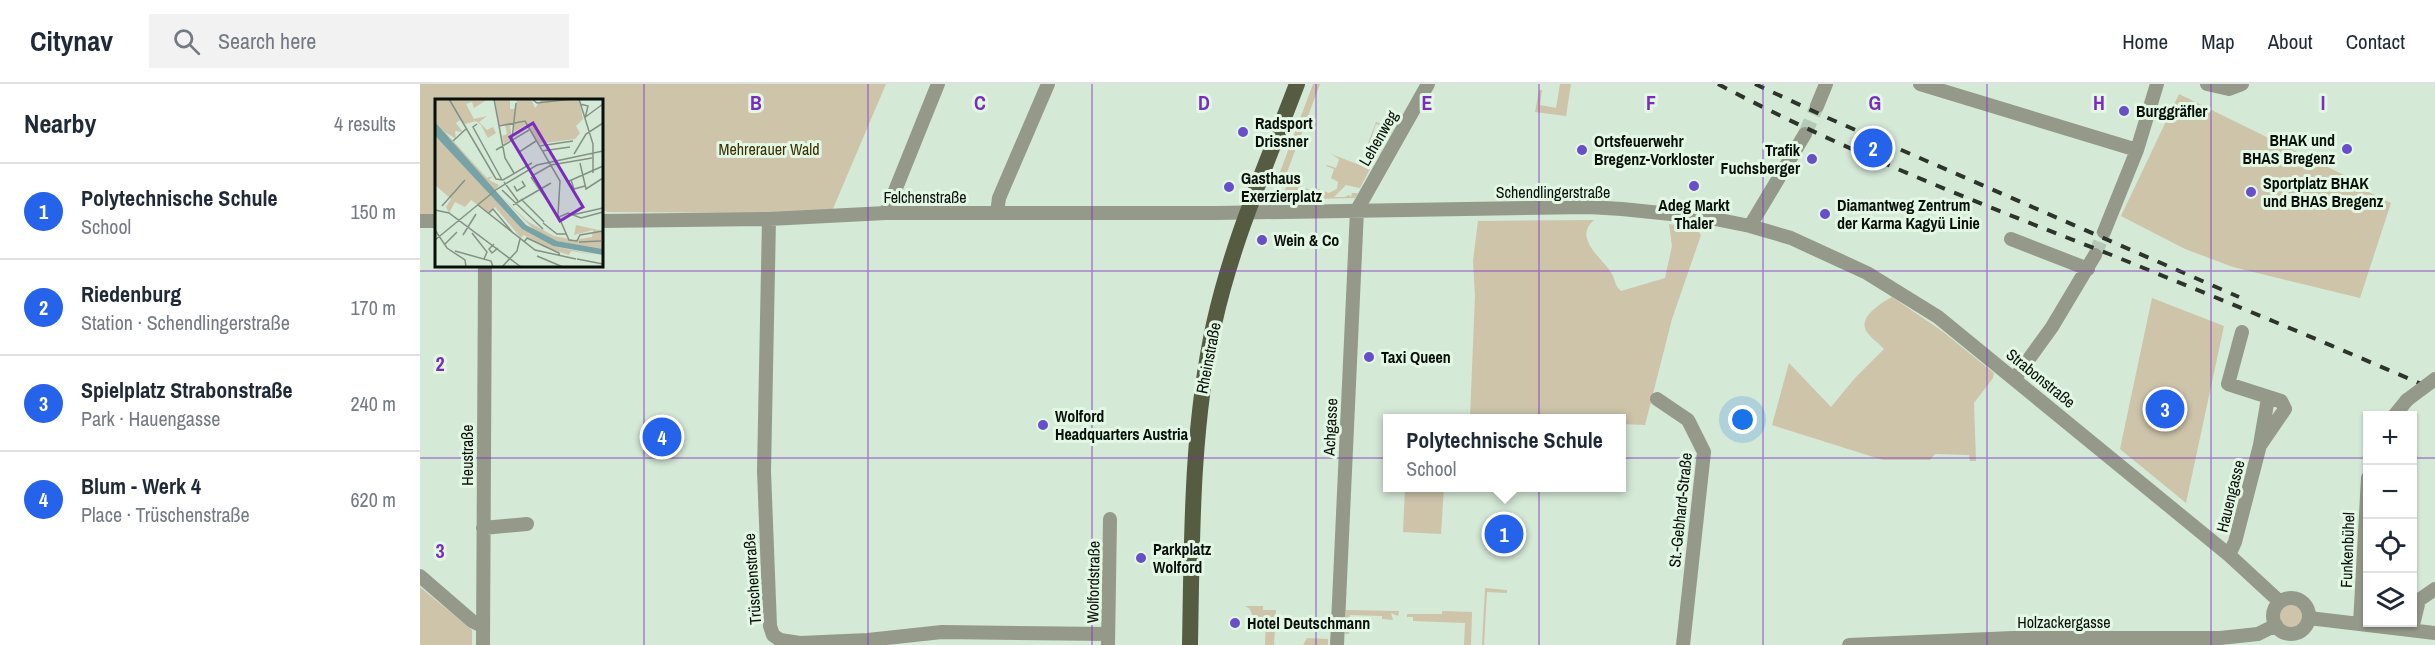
<!DOCTYPE html>
<html lang="en">
<head>
<meta charset="utf-8">
<style>
	body { margin:0; font-family:"Archivo Narrow",sans-serif; background:#f2f2f3; color:#1f2937 }
	.controls { position:absolute; right:18px; bottom:18px; display:grid; overflow:hidden; border-radius:0px; box-shadow:0 2px 4px #0004 }
	.controls button { width:54px; height:54px; display:grid; place-items:center; padding:0; border:0; border-bottom:2px solid #e0e1e3; background:#fff; color:#1f2937; font:30px sans-serif }
	.you { position:absolute; left:1323px; top:336px; width:21px; height:21px; margin:-15px; border:4px solid #fff; border-radius:50%; background:#1a73e8; box-shadow:0 0 0 9px #1a73e833 }
	.badge { display:grid; place-items:center; width:39px; height:39px; border-radius:50%; background:#2563eb; color:#fff; font-size:20px; font-weight:700 }
	.pin { position:absolute; translate:-50% -50%; border:3px solid #fff; box-shadow:0 2px 6px #0006 }
	.popup { position:absolute; left:963px; top:330px; width:243px; height:78px; box-sizing:border-box; display:grid; place-content:center; border-radius:0px; background:#fff; filter:drop-shadow(0 2px 4px #0005); font-size:20px; white-space:nowrap; color:#747a83 }
	.popup b { font-size:22px; color:#1f2937 }
	.popup::after { content:''; position:absolute; left:50%; top:100%; margin-left:-12px; border:12px solid transparent; border-top-color:#fff }
	.list { margin:0; padding:0; list-style:none }
	h2 { display:flex; justify-content:space-between; align-items:center; height:78px; margin:0; padding:0 24px; font-size:26px }
	h2 small { font-size:20px; font-weight:400; color:#747a83 }
	.list li { display:grid; grid-template-columns:39px 1fr auto; gap:18px; align-items:center; box-sizing:border-box; height:96px; padding:0 24px; border-top:2px solid #e0e1e3 }
	.list b { display:block; font-size:22px; white-space:nowrap }
	.list p { margin:0; font-size:20px; white-space:nowrap; color:#747a83 }
	.list em { font-size:20px; font-style:normal; color:#747a83 }
	.icon { flex:none; width:33px; height:33px; fill:none; stroke:currentColor; stroke-width:2; stroke-linecap:round; stroke-linejoin:round }
	.map { position:relative; flex:none; width:2015px; height:561px; overflow:hidden }
	header { display:flex; align-items:center; gap:36px; box-sizing:border-box; height:84px; padding:0 30px; background:#fff; border-bottom:2px solid #e0e1e3 }
	header strong { font-size:28px }
	nav { display:flex; gap:33px; margin-inline-start:auto; font-size:21px }
	.search { width:420px; height:54px; background:#f2f2f3; display:flex; align-items:center; gap:15px; box-sizing:border-box; padding:0 21px; border-radius:0px; color:#747a83; font-size:22px }
	main { display:flex }
	aside { flex:1; background:#fff }
	.map>svg:first-child { display:block }
</style>
</head>
<body>
<header>
<strong>Citynav</strong>
<div class="search"><svg class="icon" aria-label="search" viewBox="0 0 24 24"><circle cx="10" cy="10" r="6"/><path d="M15 15l6 6"/></svg>Search here</div>
<nav><a>Home</a><a>Map</a><a>About</a><a>Contact</a></nav>
</header>
<main>
<aside>
<h2>Nearby<small>4 results</small></h2>
<ul class="list">
<li><span class="badge">1</span><div><b>Polytechnische Schule</b><p>School</p></div><em>150 m</em></li>
<li><span class="badge">2</span><div><b>Riedenburg</b><p>Station · Schendlingerstraße</p></div><em>170 m</em></li>
<li><span class="badge">3</span><div><b>Spielplatz Strabonstraße</b><p>Park · Hauengasse</p></div><em>240 m</em></li>
<li><span class="badge">4</span><div><b>Blum - Werk 4</b><p>Place · Trüschenstraße</p></div><em>620 m</em></li>
</ul>
</aside>
<div class="map">
<svg width="2015" height="561" viewBox="0 0 2015 561">
	<rect width="100%" height="100%" fill="#d5e9d7"/>
	<path fill="#cdc4aa" d="M0 0H466L412 127 350 129 188 128 182 126V16H16V131H0Z
		M893 0H900L863 99 857 96Z
		M1140 0H1151L1146 32 1115 28 1119 6H1122L1120 21 1136 24Z
		M1759 10 1930 94 1928 98 1971 119 1940 214 1813 183 1765 165 1701 132Z
		M956 38 974 45 968 56 971 45 956 40 946 70 956 74 962 63V66L951 83 941 79Z
		M911 70 950 85 940 104 926 101 914 113H925L929 111 931 113 932 109H938L935 114 893 115 898 105 909 109 917 105 918 98 911 94 914 85 906 82 907 81 916 84 919 75Z
		M868 98 891 106 888 114H872L863 111Z
		M1174 136C1152 155 1184 175 1192 190 1196 197 1194 201 1201 207L1245 194 1252 162 1249 140 1276 144 1281 151 1252 235 1225 341 1201 340V334L1050 333 1055 212 1053 177 1058 137Z
		M1472 213 1522 247 1574 289 1573 294 1554 319 1556 377H1550L1549 371 1515 370 1510 376H1463L1352 341 1369 279 1411 323 1435 294 1464 265C1459 259 1447 252 1445 244 1441 231 1463 218 1472 213Z
		M1732 214 1804 242 1766 419 1700 365Z
		M985 404H1024L1021 450 983 448Z
		M0 503 52 546V561H0Z
		M1065 504 1087 506V509L1067 508 1064 561H1062Z
		M1859 532a12 12 0 1 1 24 0a12 12 0 1 1-24 0Z
		M825 522H843V526H856L854 561H845L846 533H833L830 525Z
		M926 526 979 527 978 532 971 529 973 536 962 535V532L930 531 929 550H925Z
		M1022 527 1052 528 1051 561H1044L1045 539 993 537V533H987V530H1022Z
		M887 554 908 555V561H883Z"/>
	<g fill="none" stroke-linecap="round" stroke-linejoin="round">
		<path stroke="#b6c8b8" stroke-width="14" stroke-dasharray="14 7" stroke-linecap="butt" d="M1385 50 1397 22
			M1675 171 1684 148"/>
		<path stroke="#95998a" stroke-width="14" d="M1500 0 1717 66
			M1787 0 1809 5 1822 0
			M1397 22 1406 0
			M466 129 518 0
			M577 129 579 114 628 0
			M349 135 344 387 350 542 353 551 360 556 380 559 448 556 522 548 688 550
			M0 137H16
			M182 137 349 135 466 129H797L1168 123 1202 125 1290 134 1330 142 1371 154 1447 189 1518 233 1809 471 1860 518
			M1330 142 1385 50
			M1684 148 1717 66 1737 0
			M1591 155 1668 185
			M1822 248 1808 300 1861 317 1865 325 1841 360
			M1595 294 1632 243 1675 171
			M1237 315 1268 336 1284 368 1263 561
			M1974 332 1987 316
			M63 444 107 440
			M1809 471 1815 458 1840 361 1848 314
			M0 492 52 537 62 542
			M1853 532a18 18 0 1 1 36 0a18 18 0 1 1-36 0Z
			M1889 534 2015 549
			M1940 540 1948 394
			M1992 545 1999 516 2015 505
			M63 561 65 182
			M688 561 690 435
			M917 561 937 126 1008 0
			M1429 561 1593 554H1800L1838 550 1856 541"/>
		<path stroke="#555c42" stroke-width="16" d="M770 561C772 453 771 346 794 240 812 158 847 79 877 0"/>
		<path stroke="#2c342c" stroke-width="4" stroke-dasharray="10 10" stroke-linecap="butt" d="M1298 0C1424 67 1556 118 1689 170 1798 214 1907 259 2015 306
			M1335 0 1408 34 1819 213"/>
		<path stroke="#95998a" stroke-width="14" d="M1987 316 2015 295"/>
	</g>
	<path fill="none" stroke="#7b2cbf" stroke-width="1.5" stroke-opacity="0.55" d="M224 0V561M448 0V561M672 0V561M896 0V561M1119 0V561M1343 0V561M1567 0V561M1791 0V561M0 187H2015M0 374H1948M1992 374H2015"/>
	<g fill="#684ec8" stroke="#e2f7e4" stroke-width="2">
		<circle cx="1704" cy="27" r="6"/>
		<circle cx="823" cy="48" r="6"/>
		<circle cx="1927" cy="65" r="6"/>
		<circle cx="1162" cy="66" r="6"/>
		<circle cx="1392" cy="75" r="6"/>
		<circle cx="1274" cy="102" r="6"/>
		<circle cx="809" cy="103" r="6"/>
		<circle cx="1831" cy="108" r="6"/>
		<circle cx="1405" cy="130" r="6"/>
		<circle cx="842" cy="156" r="6"/>
		<circle cx="949" cy="273" r="6"/>
		<circle cx="623" cy="341" r="6"/>
		<circle cx="721" cy="474" r="6"/>
		<circle cx="815" cy="539" r="6"/>
	</g>
	<g text-anchor="middle" dominant-baseline="central" stroke-width="6" stroke-linejoin="round" paint-order="stroke">
		<g font-size="16" font-weight="bold" fill="#090f09" stroke="#e2f7e4" text-anchor="start">
			<text x="1716" y="27">Burggräfler</text>
			<text x="835" y="39">Radsport<tspan x="835" dy="18">Drissner</tspan></text>
			<text x="1915" y="56" text-anchor="end">BHAK und<tspan x="1915" dy="18">BHAS Bregenz</tspan></text>
			<text x="1174" y="57">Ortsfeuerwehr<tspan x="1174" dy="18">Bregenz-Vorkloster</tspan></text>
			<text x="1380" y="66" text-anchor="end">Trafik<tspan x="1380" dy="18">Fuchsberger</tspan></text>
			<text x="821" y="94">Gasthaus<tspan x="821" dy="18">Exerzierplatz</tspan></text>
			<text x="1843" y="99">Sportplatz BHAK<tspan x="1843" dy="18">und BHAS Bregenz</tspan></text>
			<text x="1274" y="121" text-anchor="middle">Adeg Markt<tspan x="1274" dy="18">Thaler</tspan></text>
			<text x="1417" y="121">Diamantweg Zentrum<tspan x="1417" dy="18">der Karma Kagyü Linie</tspan></text>
			<text x="854" y="156">Wein &amp; Co</text>
			<text x="961" y="273">Taxi Queen</text>
			<text x="635" y="332">Wolford<tspan x="635" dy="18">Headquarters Austria</tspan></text>
			<text x="733" y="465">Parkplatz<tspan x="733" dy="18">Wolford</tspan></text>
			<text x="827" y="539">Hotel Deutschmann</text>
		</g>
		<g font-size="16" fill="#090f09" stroke="#e2f7e4">
			<text transform="translate(958 54) rotate(-60)">Lehenweg</text>
			<text x="1133" y="108">Schendlingerstraße</text>
			<text x="505" y="113">Felchenstraße</text>
			<text transform="translate(788 274) rotate(-79)">Rheinstraße</text>
			<text transform="translate(1621 294) rotate(39)">Strabonstraße</text>
			<text transform="translate(910 343) rotate(-87)">Achgasse</text>
			<text transform="translate(47 371) rotate(-90)">Heustraße</text>
			<text transform="translate(1810 412) rotate(-76)">Hauengasse</text>
			<text transform="translate(1260 426) rotate(-84)">St.-Gebhard-Straße</text>
			<text transform="translate(1927 466) rotate(-88)">Funkenbühel</text>
			<text transform="translate(332 495) rotate(-94)">Trüschenstraße</text>
			<text transform="translate(673 498) rotate(-89)">Wolfordstraße</text>
			<text x="1644" y="538">Holzackergasse</text>
		</g>
		<g font-size="16" fill="#3a2e01" stroke="#e2f7e4">
			<text x="349" y="65">Mehrerauer Wald</text>
		</g>
	</g>
	<g transform="translate(15 15)">
		<rect width="168" height="168" fill="#d5e9d7"/>
		<path d="M0 0H53L39 9 37 3 31 5 39 20 52 17 44 23 52 31 58 28 61 34 53 39 46 26 41 22 30 25 25 21 21 24 28 33 20 32 21 40 10 33 52 79 58 77 54 81 64 86 60 91 9 34 3 39 87 130 118 147 161 156 136 152 134 156 109 148 89 136 86 139 60 108 54 114 36 101 30 108 20 103 14 114 11 108 16 100 0 86ZM60 0H75V10H80L82 0H96L100 9 107 0H144L148 20 141 27 145 34 140 40 103 45 91 26 79 33V24L75 27 77 40 69 45 67 37 72 35 70 25 64 26ZM61 92 92 122 119 137 139 141 157 138 158 131 139 136 141 126 168 132V150L122 142 102 134Z" fill="#cdc4aa"/>
		<path d="M0 23 91 126 122 142 168 150V156L118 147 87 130 5 42 0 36Z" fill="#77a3a7"/>
		<path fill="none" stroke="#839285" stroke-width="1.5" d="M14 0 61 80 68 81 97 64M59 0 70 59 79 74M97 0 102 4 138 0M144 0 158 45V74M145 5 153 7 150 19M149 19 168 5M42 25 38 28 67 81M64 27 90 22 125 82 123 116 134 141 142 142 145 136 168 132M77 40 81 4M18 42 32 29M104 47 138 42M61 51 94 31M107 52 135 48M139 55 151 35 168 24M145 64 151 90 168 79M92 67 84 53 101 42M97 77 116 66 157 59M96 78 122 116M136 81 139 90 150 87M69 83 83 102M132 83 168 67M79 87 82 92 90 87 87 82M67 91 108 130M86 100 109 123M43 106 100 151 141 160M78 106 116 84M7 107 30 81M0 111 14 114 86 168M54 114 58 110 78 134M137 116 168 109M124 118 133 114 146 119 168 113M108 124 122 135H131M0 131 12 149 30 161 31 168M37 134 52 153 49 160M28 136 41 115M0 141 62 90 102 66 168 52M89 143 92 139 124 154V157M144 143 166 142M59 145 54 150 57 154 63 149M9 146 22 133M20 152 56 162 58 168M102 157 128 168M142 160 168 165M67 168 82 152 85 140"/>
		<path fill="#7b2cbf" fill-opacity="0.15" stroke="#7b2cbf" stroke-width="3" d="M98 24 148 108 125 122 75 38Z"/>
		<rect width="168" height="168" fill="none" stroke="#090f09" stroke-width="3"/>
	</g>
	<g font-size="20" text-anchor="middle" font-weight="bold" fill="#7b2cbf" stroke="#e2f7e4" stroke-width="6" stroke-linejoin="round" paint-order="stroke">
		<text x="336" y="26">B</text>
		<text x="560" y="26">C</text>
		<text x="784" y="26">D</text>
		<text x="1007" y="26">E</text>
		<text x="1231" y="26">F</text>
		<text x="1455" y="26">G</text>
		<text x="1679" y="26">H</text>
		<text x="1903" y="26">I</text>
		<text x="20" y="287">2</text>
		<text x="20" y="474">3</text>
	</g>
</svg>
<div class="controls">
<button>+</button>
<button>−</button>
<button><svg class="icon" aria-label="locate" viewBox="0 0 24 24"><circle cx="12" cy="12" r="6"/><path d="M12 2v4M12 18v4M2 12h4M18 12h4"/></svg></button>
<button><svg class="icon" aria-label="layers" viewBox="0 0 24 24"><path d="M12 4l9 5-9 5-9-5zM3 14l9 5 9-5"/></svg></button>
</div>
<div class="you"></div>
<div class="pin badge" style="left:1084px;top:450px">1</div>
<div class="popup"><b>Polytechnische Schule</b>School</div>
<div class="pin badge" style="left:1453px;top:64px">2</div>
<div class="pin badge" style="left:1745px;top:325px">3</div>
<div class="pin badge" style="left:242px;top:353px">4</div>
</div>
</main>
</body>
</html>
